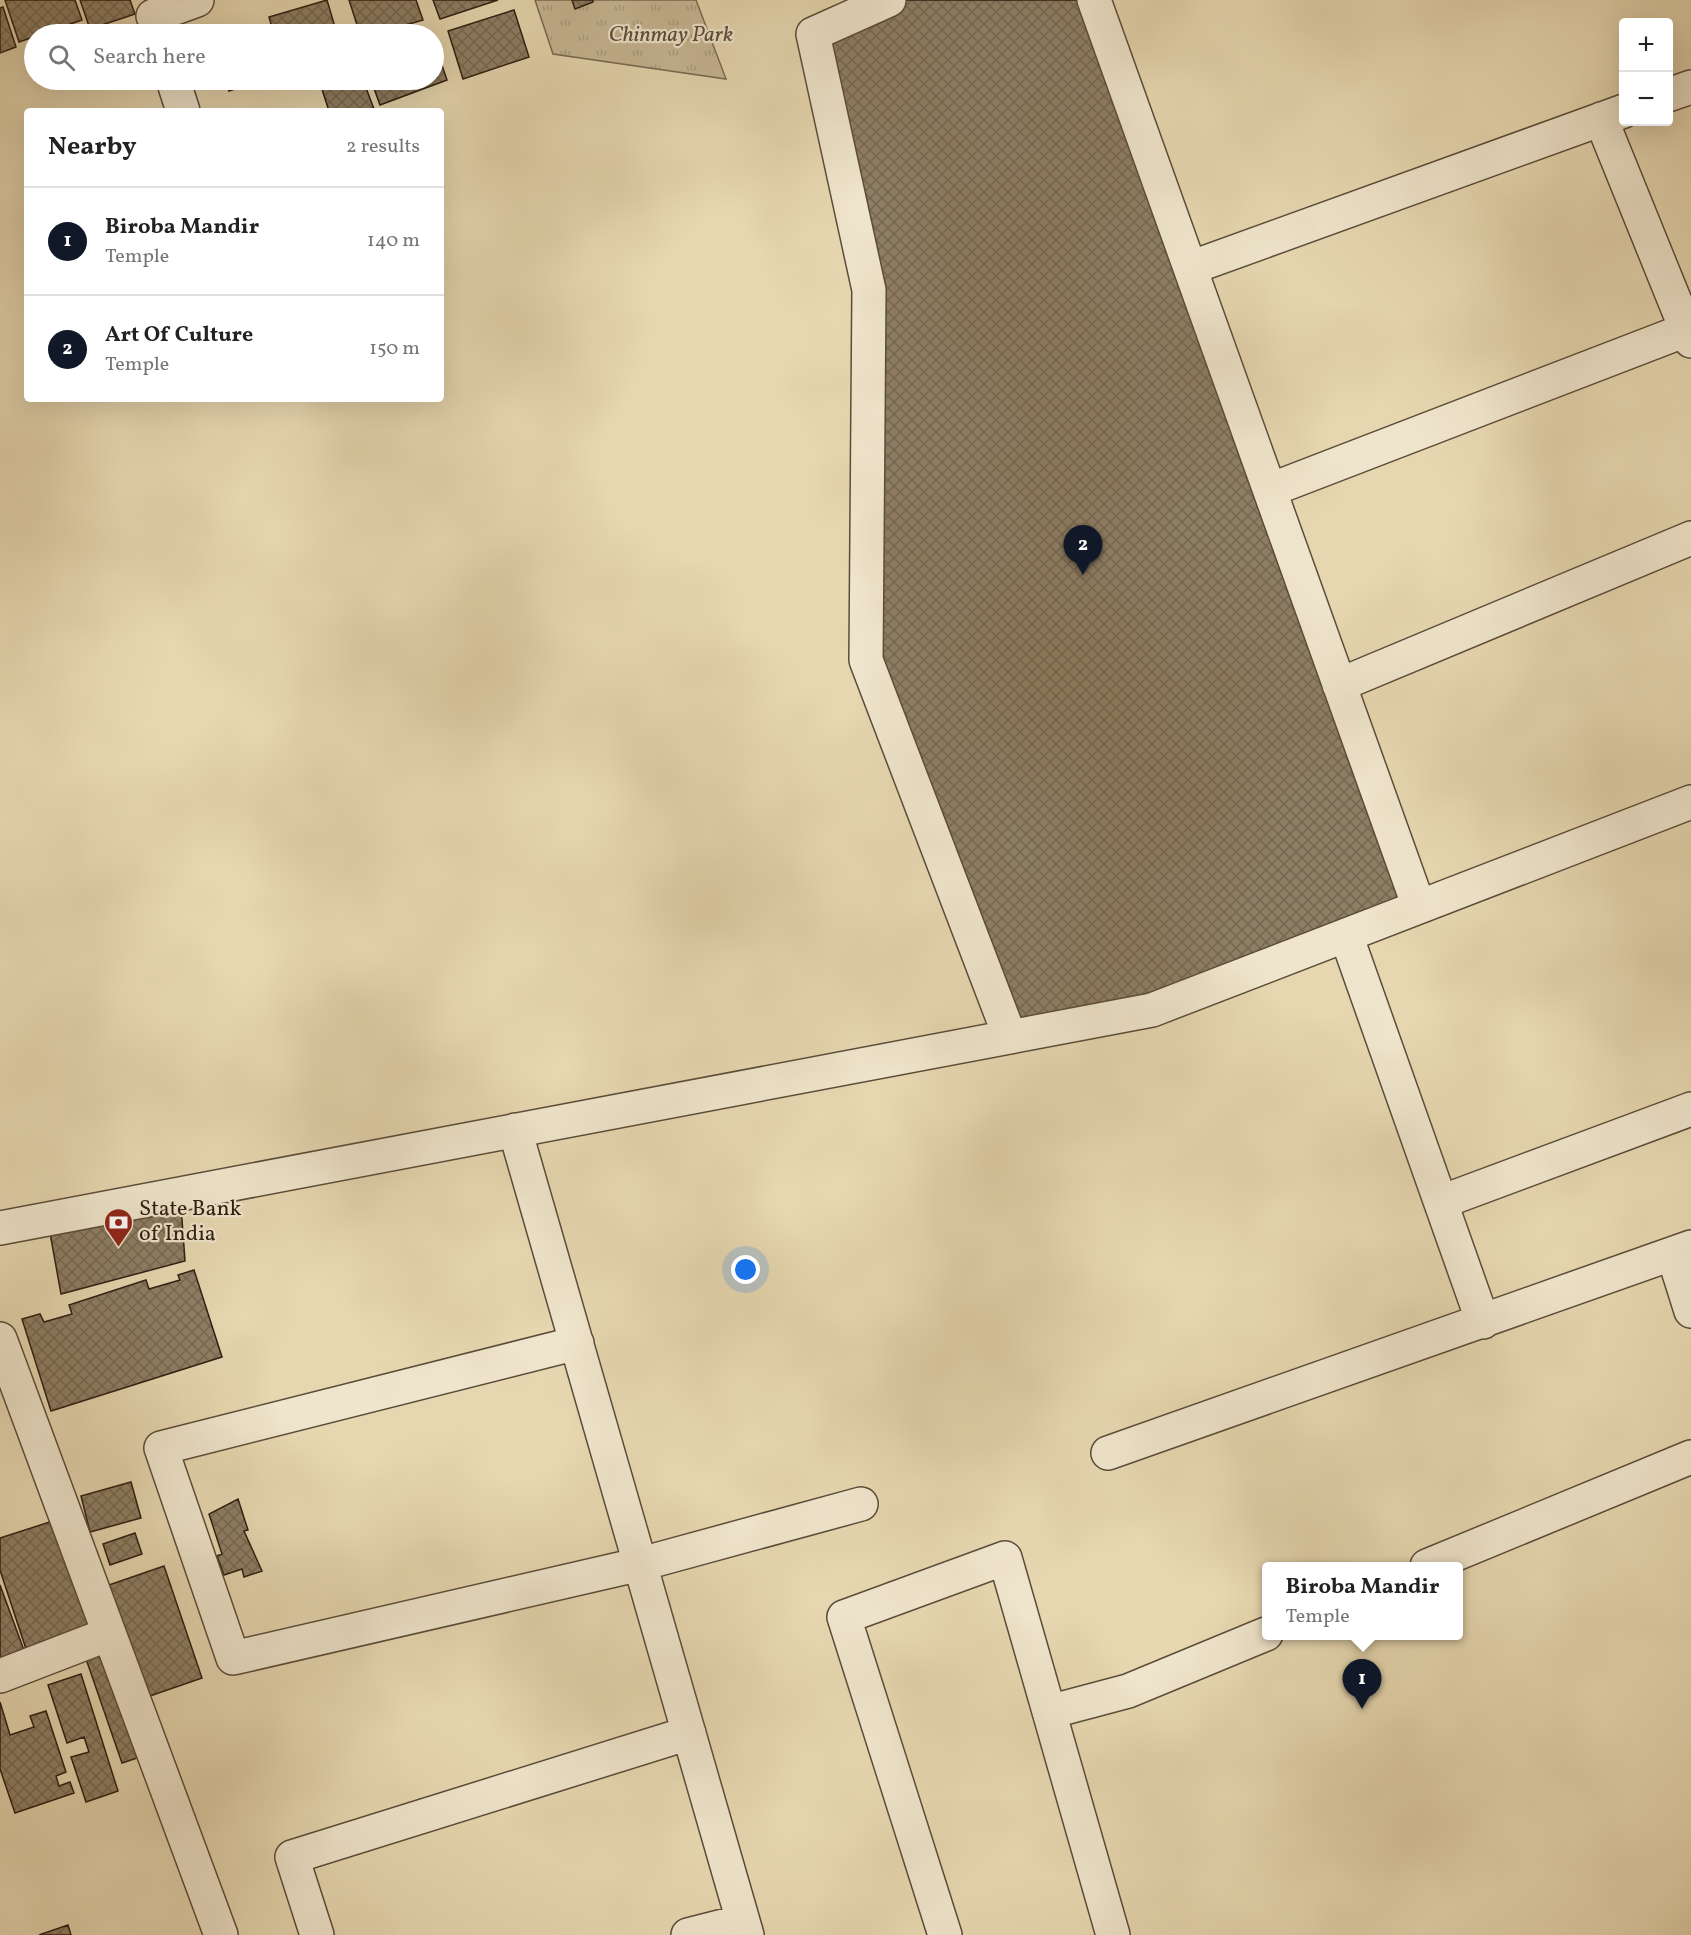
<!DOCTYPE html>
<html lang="en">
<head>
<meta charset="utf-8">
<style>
	body { margin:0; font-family:Vollkorn,serif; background:#f6f6f6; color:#222 }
	.controls { position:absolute; right:18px; top:18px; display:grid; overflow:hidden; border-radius:6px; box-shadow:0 6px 24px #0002 }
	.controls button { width:54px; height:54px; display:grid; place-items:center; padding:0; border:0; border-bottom:2px solid #e0e0e0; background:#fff; color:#222; font:30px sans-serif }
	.you { position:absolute; left:746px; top:1270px; width:21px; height:21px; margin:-15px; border:4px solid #fff; border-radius:50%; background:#1a73e8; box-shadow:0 0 0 9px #1a73e833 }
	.badge { display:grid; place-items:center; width:39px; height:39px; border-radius:50%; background:#111827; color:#fff; font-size:20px; font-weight:700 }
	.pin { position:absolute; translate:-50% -50px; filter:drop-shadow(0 2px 3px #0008) }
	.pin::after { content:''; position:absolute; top:32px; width:21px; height:18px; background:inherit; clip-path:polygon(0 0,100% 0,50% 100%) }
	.popup { position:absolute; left:1262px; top:1562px; width:201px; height:78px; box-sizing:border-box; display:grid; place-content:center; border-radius:6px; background:#fff; filter:drop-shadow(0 2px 4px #0005); font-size:20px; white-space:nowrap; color:#767676 }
	.popup b { font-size:22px; color:#222 }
	.popup::after { content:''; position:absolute; left:50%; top:100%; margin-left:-12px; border:12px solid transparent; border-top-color:#fff }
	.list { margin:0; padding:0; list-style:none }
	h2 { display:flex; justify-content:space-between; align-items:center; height:78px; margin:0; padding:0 24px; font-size:26px }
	h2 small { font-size:20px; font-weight:400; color:#767676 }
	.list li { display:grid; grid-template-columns:39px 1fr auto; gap:18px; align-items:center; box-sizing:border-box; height:108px; padding:0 24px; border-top:2px solid #e0e0e0 }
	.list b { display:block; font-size:22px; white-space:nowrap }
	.list p { margin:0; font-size:20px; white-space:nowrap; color:#767676 }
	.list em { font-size:20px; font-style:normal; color:#767676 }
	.icon { flex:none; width:33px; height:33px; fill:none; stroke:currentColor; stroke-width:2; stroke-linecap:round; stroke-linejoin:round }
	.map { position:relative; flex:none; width:1691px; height:1935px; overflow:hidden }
	.search { position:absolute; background:#fff; box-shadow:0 6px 24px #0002; left:24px; top:24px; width:420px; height:66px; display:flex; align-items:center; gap:15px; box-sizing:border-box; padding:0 21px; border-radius:33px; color:#767676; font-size:22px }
	.panel { position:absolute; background:#fff; box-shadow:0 6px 24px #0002; left:24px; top:108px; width:420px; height:294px; border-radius:6px }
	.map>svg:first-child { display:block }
</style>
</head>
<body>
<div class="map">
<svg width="1691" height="1935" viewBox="0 0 1691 1935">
	<defs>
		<pattern id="park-tufts" width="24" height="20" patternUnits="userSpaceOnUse" patternTransform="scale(1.5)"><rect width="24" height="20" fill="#c7b795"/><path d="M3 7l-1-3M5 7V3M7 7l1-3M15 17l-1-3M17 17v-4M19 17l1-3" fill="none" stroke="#ab9d7f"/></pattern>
		<pattern id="building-cross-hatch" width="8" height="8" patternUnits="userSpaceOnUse" patternTransform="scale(1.5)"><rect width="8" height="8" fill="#8d7e64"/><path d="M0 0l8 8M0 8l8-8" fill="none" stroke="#746751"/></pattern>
	</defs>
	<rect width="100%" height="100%" fill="#e6d7b0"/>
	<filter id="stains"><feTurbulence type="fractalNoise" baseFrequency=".00333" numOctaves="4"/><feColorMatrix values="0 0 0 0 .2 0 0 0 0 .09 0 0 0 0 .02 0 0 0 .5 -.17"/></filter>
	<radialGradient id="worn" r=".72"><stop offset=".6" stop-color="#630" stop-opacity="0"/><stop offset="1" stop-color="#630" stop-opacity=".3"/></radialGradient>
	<path fill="url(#park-tufts)" stroke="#7a6a53" stroke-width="1.5" d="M535 0H696L726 79 553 54Z"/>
	<path fill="url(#building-cross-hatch)" stroke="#2d1d11" stroke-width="1.5" d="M5 0H75L82 20 19 42Z
		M80 0H130L135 14 90 29Z
		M327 0 337 34H274L269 17Z
		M349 0H416L423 20 375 34H360Z
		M433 0H498L440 19Z
		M572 0H593V2L575 9Z
		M889 0H1094L1419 907 1010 1037 866 660 869 290 813 34Z
		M3 7 16 47 0 53V8Z
		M514 10 529 57 463 79 448 31Z
		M434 42 447 80 380 105 371 80H434Z
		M225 80H263L229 91Z
		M319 80H363L374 109 329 111Z
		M181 1206 185 1261 61 1294 50 1233Z
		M194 1270 222 1357 51 1411 22 1319 40 1314 44 1322 72 1314 69 1305 146 1280 149 1289 180 1280 178 1275Z
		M131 1482 141 1518 90 1532 81 1496Z
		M238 1499 248 1530 244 1531 262 1571 244 1577 242 1569 224 1575 217 1556 222 1554 209 1514Z
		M56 1520 92 1630 27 1652 0 1570V1538Z
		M135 1533 142 1554 110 1565 103 1544Z
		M164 1566 202 1678 147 1697 109 1585Z
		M0 1585 25 1653 0 1662Z
		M106 1649 143 1756 122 1763 85 1656Z
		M81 1674 118 1791 86 1802 71 1757 89 1752 84 1737 67 1743 48 1685Z
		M0 1702 10 1735 34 1727 30 1716 46 1711 66 1772 56 1776 59 1786 70 1782 74 1793 15 1813 0 1769Z
		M68 1925 71 1935H39Z"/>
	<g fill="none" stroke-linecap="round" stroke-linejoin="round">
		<defs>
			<path id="minor" d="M889 0 813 34 869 290 866 660 1010 1037
				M1094 0 1419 907
				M153 16 197 0
				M173 80 183 111
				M1668 95 1691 87
				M1601 119 1691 341
				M1190 268 1624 111
				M1270 490 1691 328
				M1339 685 1691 538
				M1346 935 1483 1322
				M515 1130 747 1935
				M1441 1202 1691 1109
				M0 1228 1152 1010 1691 802
				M1673 1254 1691 1311
				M0 1339 221 1935
				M577 1343 161 1448 233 1658 641 1564 861 1504
				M1108 1453 1691 1247
				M1427 1566 1691 1457
				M0 1676 109 1634
				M1049 1712 1128 1691 1266 1634
				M317 1935 292 1857 689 1733
				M688 1935 743 1921
				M945 1935 844 1617 1005 1558 1113 1935"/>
		</defs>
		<use href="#minor" stroke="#5b4c39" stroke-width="36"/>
		<use href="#minor" stroke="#efe5cc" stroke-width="33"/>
	</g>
	<defs>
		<symbol id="bank-pin" viewBox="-11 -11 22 30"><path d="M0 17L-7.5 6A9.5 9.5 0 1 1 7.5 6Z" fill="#8f2418" stroke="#efe5cc"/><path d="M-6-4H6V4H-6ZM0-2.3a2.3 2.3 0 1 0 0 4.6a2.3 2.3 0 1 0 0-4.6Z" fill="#fff"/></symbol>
	</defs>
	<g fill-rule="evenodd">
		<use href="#bank-pin" x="102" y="1206" width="33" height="45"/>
	</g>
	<g text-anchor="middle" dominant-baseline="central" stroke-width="4.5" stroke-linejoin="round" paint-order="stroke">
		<g font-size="22" font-style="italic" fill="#5b4b39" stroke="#efe5cc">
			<text x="671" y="35">Chinmay Park</text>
		</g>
		<g font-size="22" fill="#2d1d11" stroke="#efe5cc" text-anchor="start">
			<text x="139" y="1209">State Bank<tspan x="139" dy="25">of India</tspan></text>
		</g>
	</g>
	<rect width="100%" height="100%" filter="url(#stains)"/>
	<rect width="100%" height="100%" fill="url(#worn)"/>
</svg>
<div class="controls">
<button>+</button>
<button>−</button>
</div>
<div class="you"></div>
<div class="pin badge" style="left:1362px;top:1709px">1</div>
<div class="popup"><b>Biroba Mandir</b>Temple</div>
<div class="pin badge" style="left:1083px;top:575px">2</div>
<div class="search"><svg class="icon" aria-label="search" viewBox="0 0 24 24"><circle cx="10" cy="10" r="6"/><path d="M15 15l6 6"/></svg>Search here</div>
<section class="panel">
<h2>Nearby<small>2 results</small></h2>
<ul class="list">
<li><span class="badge">1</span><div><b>Biroba Mandir</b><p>Temple</p></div><em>140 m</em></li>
<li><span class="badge">2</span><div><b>Art Of Culture</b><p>Temple</p></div><em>150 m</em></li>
</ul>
</section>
</div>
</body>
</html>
